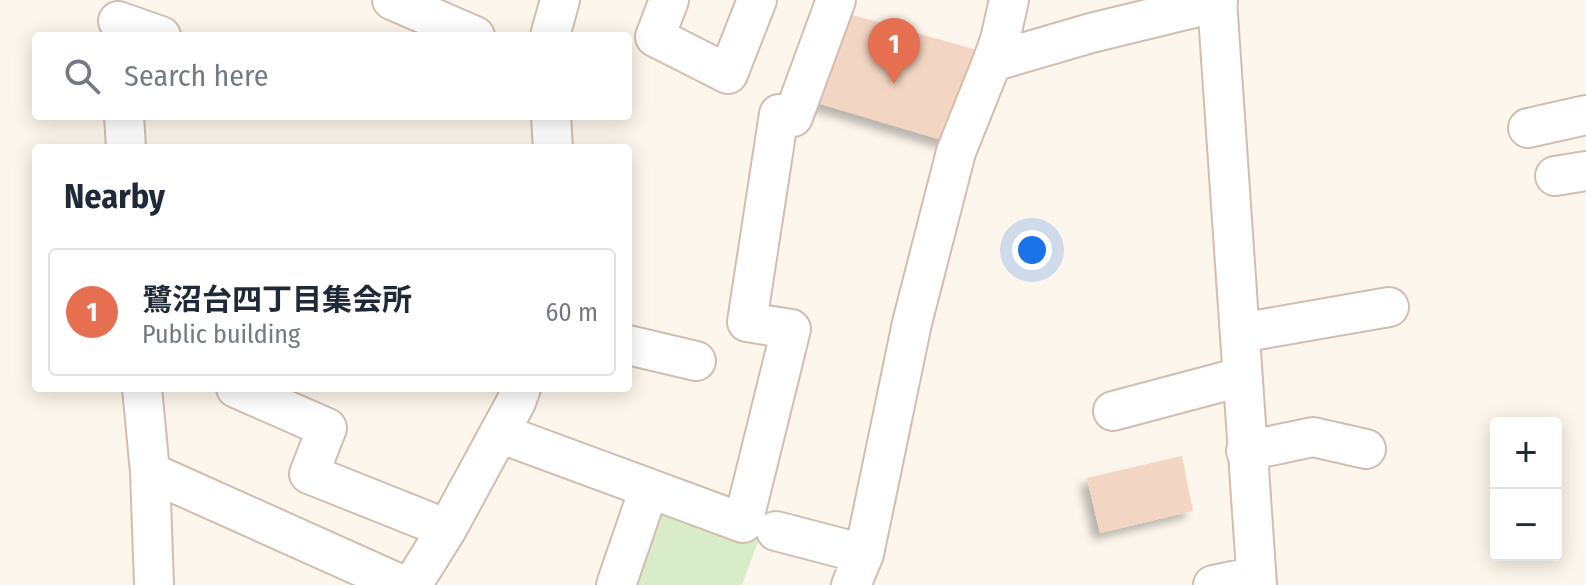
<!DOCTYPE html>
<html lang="en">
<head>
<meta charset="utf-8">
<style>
	body { margin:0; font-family:"Fira Sans Condensed","Noto Sans JP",sans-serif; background:#f6f6f7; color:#1f2937 }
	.controls { position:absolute; right:24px; bottom:24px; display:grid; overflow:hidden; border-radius:8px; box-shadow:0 4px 20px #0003 }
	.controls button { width:72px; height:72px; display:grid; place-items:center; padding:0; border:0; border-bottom:2px solid #e0e1e3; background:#fff; color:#1f2937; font:40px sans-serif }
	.you { position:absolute; left:1032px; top:250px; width:28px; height:28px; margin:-20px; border:6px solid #fff; border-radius:50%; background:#1a73e8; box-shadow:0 0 0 12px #1a73e833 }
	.badge { display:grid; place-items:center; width:52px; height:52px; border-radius:50%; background:#e76f51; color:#fff; font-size:26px; font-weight:700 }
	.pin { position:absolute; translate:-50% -66px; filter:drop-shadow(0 2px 4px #0008) }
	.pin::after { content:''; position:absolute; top:42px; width:28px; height:24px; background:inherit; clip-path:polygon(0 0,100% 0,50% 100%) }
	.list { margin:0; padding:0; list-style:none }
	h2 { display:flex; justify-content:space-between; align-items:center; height:104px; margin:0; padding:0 32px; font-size:34px }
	h2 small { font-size:26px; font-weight:400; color:#747a83 }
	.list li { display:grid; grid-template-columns:52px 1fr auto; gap:24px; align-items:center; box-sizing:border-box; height:128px; margin:0 16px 16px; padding:0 16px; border:2px solid #e0e1e3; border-radius:8px }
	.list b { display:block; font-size:30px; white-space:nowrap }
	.list p { margin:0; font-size:26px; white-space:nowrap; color:#747a83 }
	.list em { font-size:26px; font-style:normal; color:#747a83 }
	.icon { flex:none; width:44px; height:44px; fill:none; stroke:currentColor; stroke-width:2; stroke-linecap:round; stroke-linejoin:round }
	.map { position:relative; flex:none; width:1586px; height:585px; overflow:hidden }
	.search { position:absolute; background:#fff; box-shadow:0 4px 20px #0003; left:32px; top:32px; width:600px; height:88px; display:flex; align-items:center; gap:20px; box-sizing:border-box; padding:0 28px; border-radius:8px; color:#747a83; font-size:30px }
	.panel { position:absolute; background:#fff; box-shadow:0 4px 20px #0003; left:32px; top:144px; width:600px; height:248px; border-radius:8px }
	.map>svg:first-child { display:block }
</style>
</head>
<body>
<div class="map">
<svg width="1586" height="585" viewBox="0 0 1586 585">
	<defs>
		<filter id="shadow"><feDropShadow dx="-7" dy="7" stdDeviation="4" flood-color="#0004"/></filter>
	</defs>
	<rect width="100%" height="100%" fill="#fdf6ec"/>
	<path fill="#d8ecc9" d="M671 508 759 539 742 585H629L657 514Z"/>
	<path fill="#f3d5c3" filter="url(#shadow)" d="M842 12 988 53 952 143 807 100Z
		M1182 456 1193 511 1100 533 1087 478Z"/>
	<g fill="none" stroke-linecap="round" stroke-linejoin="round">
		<defs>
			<path id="minor" d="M392 0 475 36
				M669 0 655 37 728 74 757 0
				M1217 0C1232 195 1242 390 1257 585
				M118 21 161 36
				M550 36 560 0
				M992 62 1000 40 1009 0
				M124 116 126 148
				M551 116 553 148
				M1528 128 1586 115
				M1555 176 1586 171
				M1240 333 1389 307
				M628 345 696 361
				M142 388 150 472 154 585
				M236 388 327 428 309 474 447 529
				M1113 411 1241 377
				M499 433 743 523 791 329 747 322 779 114 793 117 836 0
				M1246 451 1313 437 1366 449
				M150 472 402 585
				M776 531 864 554
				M412 585 447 529 516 402 521 388
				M616 585 649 489
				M851 585 864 554 912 323 956 152 992 62 1091 33 1218 2
				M1213 585 1256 576"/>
		</defs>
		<use href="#minor" stroke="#d1beb0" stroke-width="42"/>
		<use href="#minor" stroke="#fff" stroke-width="38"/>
	</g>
</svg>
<div class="controls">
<button>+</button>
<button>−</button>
</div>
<div class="you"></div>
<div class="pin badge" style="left:894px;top:84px">1</div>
<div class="search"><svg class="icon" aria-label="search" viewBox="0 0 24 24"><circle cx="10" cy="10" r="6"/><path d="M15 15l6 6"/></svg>Search here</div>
<section class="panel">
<h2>Nearby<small></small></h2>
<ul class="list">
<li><span class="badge">1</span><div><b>鷺沼台四丁目集会所</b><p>Public building</p></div><em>60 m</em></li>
</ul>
</section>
</div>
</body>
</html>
